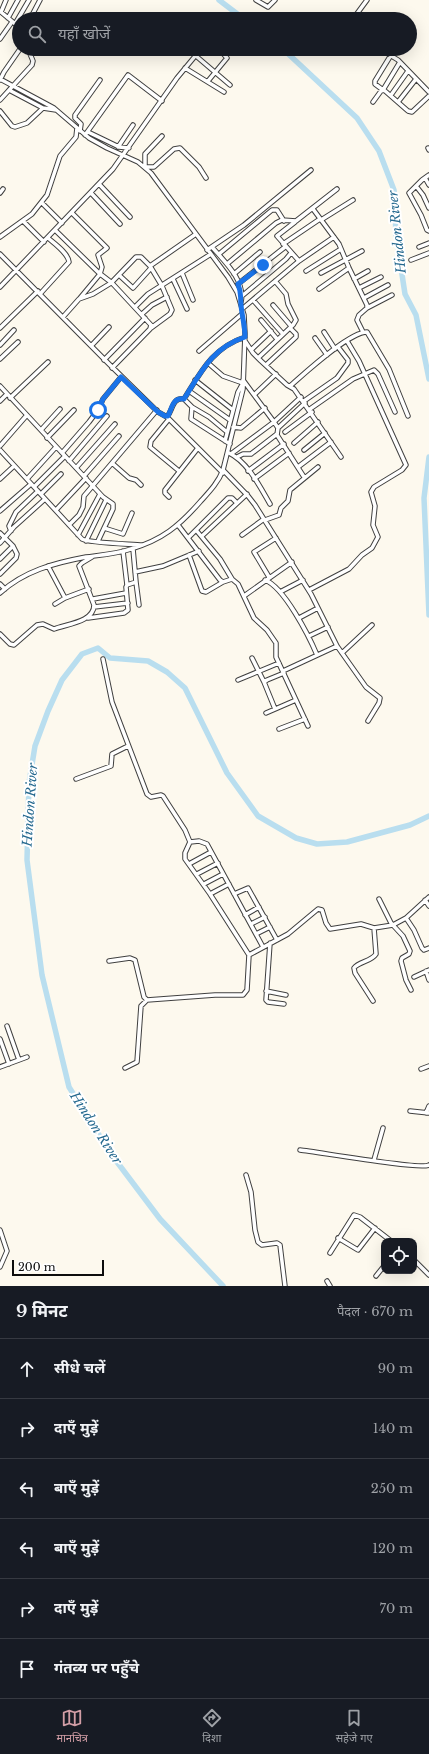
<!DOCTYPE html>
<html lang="hi">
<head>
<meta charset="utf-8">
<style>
	body { margin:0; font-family:"Libre Baskerville","Noto Sans Devanagari",serif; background:#242831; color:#f1f3f6 }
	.controls { position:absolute; right:12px; bottom:12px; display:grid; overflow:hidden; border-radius:8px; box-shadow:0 4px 16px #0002 }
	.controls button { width:36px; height:36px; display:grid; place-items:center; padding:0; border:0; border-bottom:1px solid #363941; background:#171b24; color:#f1f3f6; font:20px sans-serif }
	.scale { position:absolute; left:12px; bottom:10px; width:92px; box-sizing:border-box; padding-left:4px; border:2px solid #0d0d0d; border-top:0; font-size:11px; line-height:14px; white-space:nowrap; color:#0d0d0d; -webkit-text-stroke:3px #fff; paint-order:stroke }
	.stop { position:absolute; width:12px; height:12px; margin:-9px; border:3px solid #1a73e8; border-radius:50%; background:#fff }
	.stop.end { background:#1a73e8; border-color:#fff; box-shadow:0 1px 4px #0008 }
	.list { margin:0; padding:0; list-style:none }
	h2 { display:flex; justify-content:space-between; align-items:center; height:52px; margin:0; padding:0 16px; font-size:17px }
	h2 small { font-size:13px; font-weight:400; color:#9ea1a6 }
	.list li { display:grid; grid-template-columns:26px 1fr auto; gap:12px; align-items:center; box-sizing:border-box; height:60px; padding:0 16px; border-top:1px solid #363941 }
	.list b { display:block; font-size:15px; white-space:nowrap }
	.list em { font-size:13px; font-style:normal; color:#9ea1a6 }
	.icon { flex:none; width:22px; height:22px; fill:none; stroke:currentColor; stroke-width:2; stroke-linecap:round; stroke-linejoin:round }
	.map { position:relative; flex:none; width:429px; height:1286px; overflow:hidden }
	.search { position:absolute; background:#171b24; box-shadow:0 4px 16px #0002; left:12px; right:12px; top:12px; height:44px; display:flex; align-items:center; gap:10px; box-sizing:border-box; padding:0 14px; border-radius:22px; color:#9ea1a6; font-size:15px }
	.sheet { height:412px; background:#171b24 }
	nav { display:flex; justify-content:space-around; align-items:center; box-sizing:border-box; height:56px; border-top:1px solid #363941; background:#171b24; font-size:11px; color:#9ea1a6 }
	nav a { display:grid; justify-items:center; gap:2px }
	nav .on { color:#d29ea6 }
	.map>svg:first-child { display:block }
</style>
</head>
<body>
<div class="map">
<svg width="429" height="1286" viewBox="0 0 429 1286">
	<rect width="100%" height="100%" fill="#fdf9ee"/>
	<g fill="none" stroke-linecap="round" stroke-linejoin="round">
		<path stroke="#b9deef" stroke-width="5.5" d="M219 0 244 19
			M283 49 357 118 379 151 394 190 396 235 405 294 416 315 429 379
			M429 457 424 498 429 615
			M223 1286 160 1219 111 1154 69 1087 42 975 27 860 29 783 35 746 48 711 62 680 82 654 98 648 110 658 148 661 167 672 185 688 227 773 258 816 296 838 317 844 347 842 410 825 429 816"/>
		<defs>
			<path id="street" d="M6 0 1 12 19 27
				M256 0 268 7 275 0
				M8 18 18 0
				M30 19 40 0
				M353 19 367 0
				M15 24 29 0
				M0 39 12 22
				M380 49 398 60 429 92
				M391 55 375 81V84L383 90 400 62
				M196 56 230 85
				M185 68 224 92
				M0 79 54 108 89 138 107 148 138 162 151 173 228 277 237 292 244 315 245 334 243 389 223 470C218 483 209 492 200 502 179 526 162 540 131 549 116 554 101 555 86 557 54 563 24 571 0 593
				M0 80 4 72 20 49
				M208 81 227 58 219 49
				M9 90 43 108 56 110
				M391 95 408 71
				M0 100 32 65 33 61 28 49
				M373 102 381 91 384 90 408 111 412 112 429 96
				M398 102 416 79
				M0 111 12 126 15 127 27 123 43 108
				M80 131 81 124 75 118V115L100 80
				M88 132 119 147 129 148
				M85 135 128 75 162 101
				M162 136 145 154V167H154L174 149 180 148 199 167 206 178
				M118 147 133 125
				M428 148 429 150
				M429 175 422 180 409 193 421 215 427 230 429 231
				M425 178 429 185
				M99 184 130 217
				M416 186 423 195 429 208
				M0 193 3 189
				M91 193 120 224
				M42 203 62 223
				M313 209 339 244 349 268 367 305V308L359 315 357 320 363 332
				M72 213 107 248 98 255 102 267 100 274 80 298
				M321 220 353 200
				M23 221 44 242
				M295 222 277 236 299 261
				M55 230 99 273 112 283 151 325 150 329 112 368
				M0 237 32 214 47 195 60 156 76 137 77 128
				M283 244 320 219
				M212 247C224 261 246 281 241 302
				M419 247 429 243
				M207 250 244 225 311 170
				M0 254 109 364 158 412 167 417C173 410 172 397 184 399L192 407 191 419 230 444
				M219 254 272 210H277L284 221
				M411 260 429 253
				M227 264 276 223 282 220 296 221 337 189
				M150 266 162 286 172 310 170 314 151 328
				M306 271 341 249
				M182 273 193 300
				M321 273 362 251
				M234 274 260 252
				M119 275 133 288 151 268
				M173 279 187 309
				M354 279 368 271
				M238 284 285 247
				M0 287 113 169 177 78 201 49
				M359 288 381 277
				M319 289 349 268
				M40 294 69 262C68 253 55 244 48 238
				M242 296 286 259 291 253
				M364 298 388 285
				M253 300 283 334
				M273 305 291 326
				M135 307 148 294 211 254
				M367 308 392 295
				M242 309 299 261 334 237
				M142 314 152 305 167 297
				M63 317 79 299 93 294 111 283 136 257H141L150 266 196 234
				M261 320 277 339
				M0 328 38 291
				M324 332 335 349
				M315 338 327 355
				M245 341 253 353 261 361 287 385 294 389 341 457
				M0 345 14 330
				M91 346 109 327
				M251 350 271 331
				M199 351 243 313
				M258 358 293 325 296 320 288 304 286 294 275 281
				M0 359 18 342
				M104 360 145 318
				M208 363 223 376 243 383 238 392 225 441
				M266 365 296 337V334L290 328
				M195 380 233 410
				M243 380 274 422 278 428 277 435 304 477
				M0 386 103 497 113 504V509L98 541
				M290 386C304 374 349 332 367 332L389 369 408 416
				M189 391 230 420
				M255 394 276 374
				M10 398 48 362
				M184 399C201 372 212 348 245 337
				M0 401 7 394
				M304 401 337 378 348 363V360L338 347
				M192 407 209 417 227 432
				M310 409 353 379 374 370 378 374 395 412
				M167 417 223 473
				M169 419 151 441 150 447 179 471
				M233 427 241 428 265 408
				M278 428 305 403
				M41 430 60 409
				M285 432 312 412
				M47 438 74 410
				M294 443 318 422
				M0 446 27 415
				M0 450 82 539C88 543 131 544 142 545
				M304 450 325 433
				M62 453 89 422 98 410 103 399 121 377
				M229 453C248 462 260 487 270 504
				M231 454 274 422 301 397
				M237 457 243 454H251L277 434
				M69 461 107 416
				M112 463 129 478 136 480 141 485
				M298 467 331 442
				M76 468 115 424
				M223 470 248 496 255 505 311 594 337 646 366 687 380 698 379 703 368 721
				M248 471 284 444
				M84 476 119 436
				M0 479 14 466
				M27 479 56 447
				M254 479 289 453
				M34 487 65 456
				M41 494 61 474
				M169 497 165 493V490L198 448
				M56 510 86 478
				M0 511 31 484
				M265 520 279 515 281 508 288 501 290 490 318 467
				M69 525 79 515 83 507 84 496 157 410
				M178 525 220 580 223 582 232 579 238 584 254 618 267 630 276 643V657L308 726
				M104 528 123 534 132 513
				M196 530 220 559 232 579
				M11 531 9 526 16 512 38 491
				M0 533 13 546 17 554 16 558 0 574
				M78 535 100 494
				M242 535 264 519
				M202 536 247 494
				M188 538 228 498H232L237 503
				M86 541 106 500
				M0 543 14 527 45 499
				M123 551 127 585
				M189 555 202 591 206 592 223 582
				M0 559 13 546
				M48 566 65 598
				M135 572 163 566 199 551
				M269 577 254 552 276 538
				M265 580C284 587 309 636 317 655
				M136 582 139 605
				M0 584 5 589
				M309 590 349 569 362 555 372 548 378 537 373 525 375 506 371 492 374 487 402 470 406 465 359 361 347 341
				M280 592 303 580
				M244 596 292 562
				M93 599 126 593
				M55 604 65 598 89 589
				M94 607 128 603
				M88 618 124 613 128 610 126 587 127 585 136 582 133 549
				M299 618 318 608
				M0 634 10 644 14 645 37 625 43 624 54 629C67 624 94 622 94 605L79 566 82 563 92 557
				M309 636 328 627
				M342 653 372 625
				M252 658 264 682
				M103 659 112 702 147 794 151 797 161 795 163 796 185 830 190 842 185 853V859L210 894 249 955
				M283 671 337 646
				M238 680 279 663
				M275 709 264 682 267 680 284 673
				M266 713 296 700
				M279 729 305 719
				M76 779 111 766 112 754 128 746
				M190 842 199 841 207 844 263 947
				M189 864 211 852
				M197 874 218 863
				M204 884 223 874
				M210 894 229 884
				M234 894 248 888 277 940
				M379 899 391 923 403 936 410 951 409 954 402 958 401 961 406 980 411 990
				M425 900 429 906
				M245 915 259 907
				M406 918 414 930 422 948 424 950 429 948
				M251 924 265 917
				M256 934 270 927
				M270 943 266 1000 268 1002 284 1004
				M109 961 130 958 135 960 144 997 147 1000 215 995H243L247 990 249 955 288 934 318 909 322 910 326 923 330 929 361 924 374 928 393 925 406 918 429 897
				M426 971 429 980
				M414 977 429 970
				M266 991 286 995
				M373 1001 355 973 354 968C359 961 371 962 376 954L374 928
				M7 1026 19 1060
				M0 1039 9 1064
				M0 1067 27 1057
				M125 1068 137 1062 141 1006 147 1000
				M421 1069 429 1066
				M410 1111 429 1113
				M426 1113 429 1106
				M300 1150C318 1152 422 1170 429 1165
				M374 1160 383 1128
				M246 1175 251 1192 255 1230 258 1242 262 1245 277 1243 280 1245 285 1286
				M0 1230 7 1251 0 1267
				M338 1238 358 1250 375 1228
				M330 1253 354 1215 360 1217 391 1241
				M414 1260 429 1275
				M376 1276 384 1266
				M327 1281 330 1286"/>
		</defs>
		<use href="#street" stroke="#404040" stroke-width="5.5"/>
		<use href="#street" stroke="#fff" stroke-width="3.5"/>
	</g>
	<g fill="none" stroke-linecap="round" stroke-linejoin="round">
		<path stroke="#1a73e8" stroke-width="5" d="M98 410 103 399 121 377 158 412 165 416H168C172 408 173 397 184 399 201 372 212 348 245 337 245 326 242 316 241 305 240 296 242 294 238 284L263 265"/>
	</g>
	<g text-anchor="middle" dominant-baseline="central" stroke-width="4" stroke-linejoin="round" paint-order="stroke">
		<g font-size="13" font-style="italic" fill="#25698f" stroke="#fff">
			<text transform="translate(397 232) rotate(-96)">Hindon River</text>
			<text transform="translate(30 805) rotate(-86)">Hindon River</text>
			<text transform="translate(96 1128) rotate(57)">Hindon River</text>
		</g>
	</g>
</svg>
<div class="controls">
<button><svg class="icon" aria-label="locate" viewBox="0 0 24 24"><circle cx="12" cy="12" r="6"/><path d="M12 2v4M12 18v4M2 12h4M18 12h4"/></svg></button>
</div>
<div class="scale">200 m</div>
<div class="stop" style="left:98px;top:410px"></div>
<div class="stop end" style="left:263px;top:265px"></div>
<div class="search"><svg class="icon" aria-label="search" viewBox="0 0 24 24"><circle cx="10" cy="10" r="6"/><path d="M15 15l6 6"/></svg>यहाँ खोजें</div>
</div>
<section class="sheet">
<h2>9 मिनट<small>पैदल · 670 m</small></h2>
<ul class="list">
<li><svg class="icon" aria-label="ahead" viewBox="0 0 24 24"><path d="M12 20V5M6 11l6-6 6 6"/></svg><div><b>सीधे चलें</b></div><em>90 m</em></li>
<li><svg class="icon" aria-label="right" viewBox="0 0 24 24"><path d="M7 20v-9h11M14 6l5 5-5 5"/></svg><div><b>दाएँ मुड़ें</b></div><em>140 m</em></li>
<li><svg class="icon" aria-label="left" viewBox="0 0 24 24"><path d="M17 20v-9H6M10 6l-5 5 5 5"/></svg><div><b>बाएँ मुड़ें</b></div><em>250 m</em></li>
<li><svg class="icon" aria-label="left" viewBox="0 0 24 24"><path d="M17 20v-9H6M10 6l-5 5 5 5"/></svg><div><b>बाएँ मुड़ें</b></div><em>120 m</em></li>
<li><svg class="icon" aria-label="right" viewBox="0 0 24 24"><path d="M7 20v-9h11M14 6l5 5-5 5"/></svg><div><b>दाएँ मुड़ें</b></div><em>70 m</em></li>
<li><svg class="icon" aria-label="arrive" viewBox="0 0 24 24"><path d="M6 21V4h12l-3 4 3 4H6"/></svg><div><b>गंतव्य पर पहुँचे</b></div></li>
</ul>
</section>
<nav>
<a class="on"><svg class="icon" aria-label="map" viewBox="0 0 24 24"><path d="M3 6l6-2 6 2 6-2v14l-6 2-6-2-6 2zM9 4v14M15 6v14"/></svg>मानचित्र</a>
<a><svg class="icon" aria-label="directions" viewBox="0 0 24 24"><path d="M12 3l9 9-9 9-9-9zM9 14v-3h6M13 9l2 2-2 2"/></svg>दिशा</a>
<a><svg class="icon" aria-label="saved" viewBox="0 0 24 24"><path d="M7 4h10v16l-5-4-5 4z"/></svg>सहेजे गए</a>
</nav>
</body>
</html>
